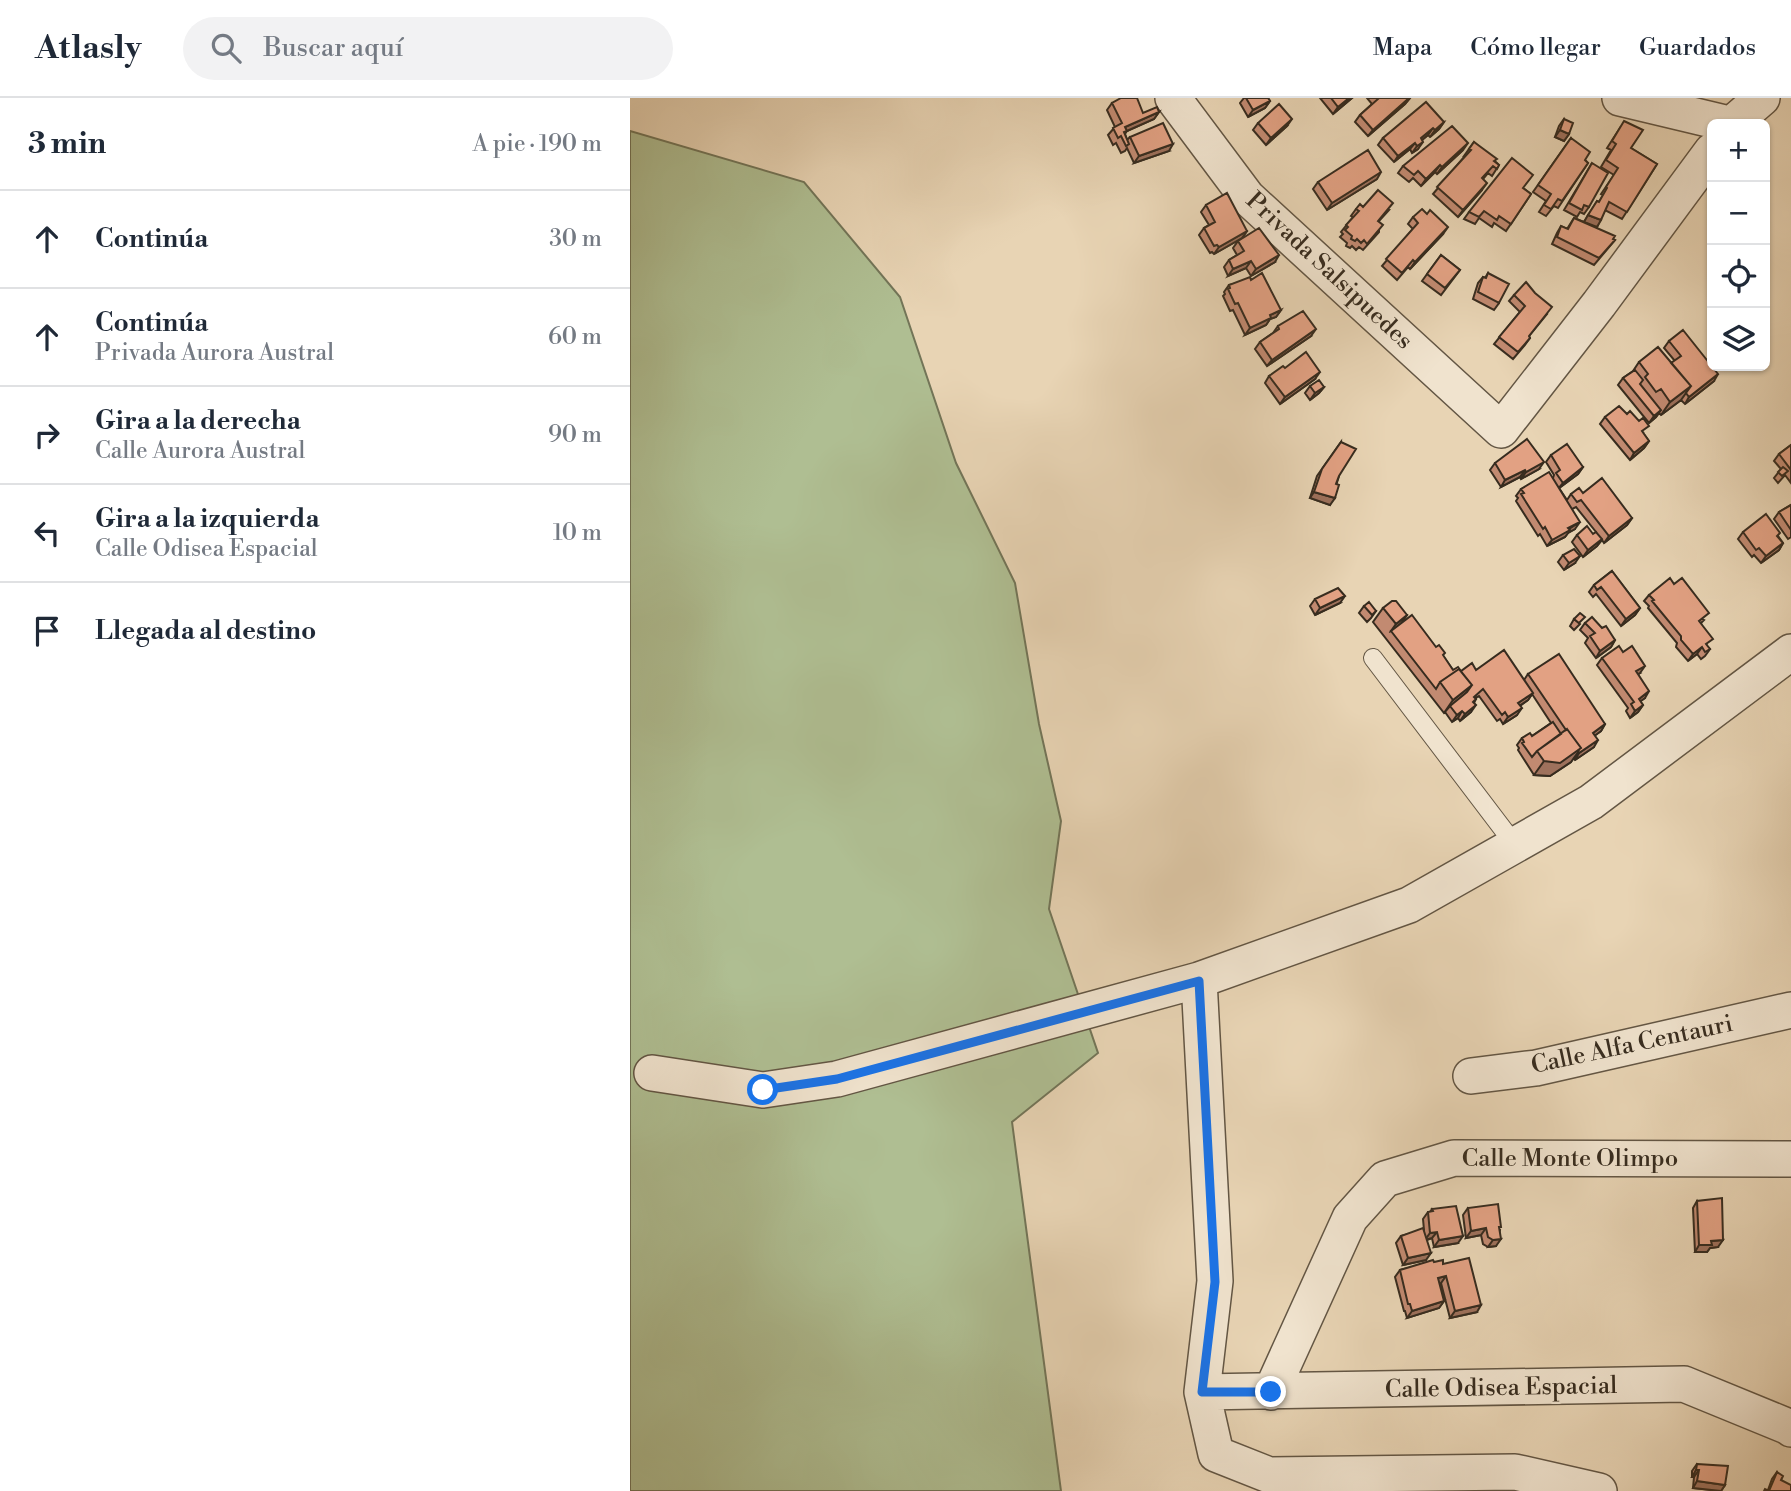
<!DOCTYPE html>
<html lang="es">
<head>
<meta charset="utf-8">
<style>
	body { margin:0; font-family:"Libre Bodoni",serif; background:#f2f2f3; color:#1f2937 }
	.controls { position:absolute; right:21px; top:21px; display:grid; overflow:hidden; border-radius:10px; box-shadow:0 2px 5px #0004 }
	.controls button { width:63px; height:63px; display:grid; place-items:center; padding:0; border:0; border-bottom:2px solid #e0e1e3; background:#fff; color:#1f2937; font:35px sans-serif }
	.stop { position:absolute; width:21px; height:21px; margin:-16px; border:5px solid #1a73e8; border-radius:50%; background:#fff }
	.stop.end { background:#1a73e8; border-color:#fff; box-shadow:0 2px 7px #0008 }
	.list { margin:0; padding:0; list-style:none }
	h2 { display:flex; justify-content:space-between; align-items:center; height:91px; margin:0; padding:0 28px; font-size:30px }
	h2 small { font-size:23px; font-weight:400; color:#747a83 }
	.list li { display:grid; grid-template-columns:46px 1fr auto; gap:21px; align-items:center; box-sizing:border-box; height:98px; padding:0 28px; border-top:2px solid #e0e1e3 }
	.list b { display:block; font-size:26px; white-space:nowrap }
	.list p { margin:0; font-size:23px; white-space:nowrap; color:#747a83 }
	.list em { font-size:23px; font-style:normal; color:#747a83 }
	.icon { flex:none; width:38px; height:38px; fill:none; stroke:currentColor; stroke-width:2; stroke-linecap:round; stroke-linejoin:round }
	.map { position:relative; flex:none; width:1161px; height:1393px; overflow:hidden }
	header { display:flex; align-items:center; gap:42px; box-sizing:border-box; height:98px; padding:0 35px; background:#fff; border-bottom:2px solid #e0e1e3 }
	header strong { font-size:33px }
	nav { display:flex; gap:38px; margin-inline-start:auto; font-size:24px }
	.search { width:490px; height:63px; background:#f2f2f3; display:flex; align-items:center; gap:18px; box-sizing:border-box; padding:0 24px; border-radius:38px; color:#747a83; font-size:26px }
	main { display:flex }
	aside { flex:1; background:#fff }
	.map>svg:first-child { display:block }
</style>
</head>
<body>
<header>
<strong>Atlasly</strong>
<div class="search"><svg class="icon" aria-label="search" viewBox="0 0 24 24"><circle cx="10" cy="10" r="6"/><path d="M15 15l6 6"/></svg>Buscar aquí</div>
<nav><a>Mapa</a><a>Cómo llegar</a><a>Guardados</a></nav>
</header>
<main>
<aside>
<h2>3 min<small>A pie · 190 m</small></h2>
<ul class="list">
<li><svg class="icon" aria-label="ahead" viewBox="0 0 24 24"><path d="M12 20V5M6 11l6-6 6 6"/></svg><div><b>Continúa</b></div><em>30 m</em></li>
<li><svg class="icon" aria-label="ahead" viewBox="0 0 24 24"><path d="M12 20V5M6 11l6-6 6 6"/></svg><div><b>Continúa</b><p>Privada Aurora Austral</p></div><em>60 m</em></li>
<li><svg class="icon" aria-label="right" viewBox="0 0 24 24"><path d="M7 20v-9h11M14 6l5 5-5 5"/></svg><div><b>Gira a la derecha</b><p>Calle Aurora Austral</p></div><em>90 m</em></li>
<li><svg class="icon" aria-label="left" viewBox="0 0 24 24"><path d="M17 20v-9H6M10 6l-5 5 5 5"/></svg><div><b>Gira a la izquierda</b><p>Calle Odisea Espacial</p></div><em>10 m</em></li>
<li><svg class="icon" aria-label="arrive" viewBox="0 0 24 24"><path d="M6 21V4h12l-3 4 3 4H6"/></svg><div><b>Llegada al destino</b></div></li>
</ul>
</aside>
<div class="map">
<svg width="1161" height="1393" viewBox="0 0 1161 1393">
	<rect width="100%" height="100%" fill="#e8d4b4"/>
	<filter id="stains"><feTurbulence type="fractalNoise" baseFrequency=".00286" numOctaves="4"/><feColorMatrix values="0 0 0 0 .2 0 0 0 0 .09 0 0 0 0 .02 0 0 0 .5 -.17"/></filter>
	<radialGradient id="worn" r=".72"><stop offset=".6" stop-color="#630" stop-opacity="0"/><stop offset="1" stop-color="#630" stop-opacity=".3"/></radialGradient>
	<path fill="#afbe92" stroke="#737558" stroke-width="2" d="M0 33 174 84 270 199 326 365 385 485 409 626 431 723 419 811 468 955 382 1024 431 1393H0Z"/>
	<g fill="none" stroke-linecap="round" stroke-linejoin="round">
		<defs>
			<path id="service" d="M743 560 885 747"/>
			<path id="minor" d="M543 0 617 99 871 332 969 206 1082 53
				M990 0 1099 26
				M1102 26 1132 0
				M569 882 585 1183 572 1294 586 1356 639 1377 885 1374 969 1393
				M22 975 133 992 207 981 569 882 779 807 961 704 1161 554
				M841 978 906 970 1161 912
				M572 1294 1054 1286 1159 1329 1161 1331
				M641 1294 720 1120 755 1081 824 1060 1161 1061"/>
		</defs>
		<use href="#service" stroke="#635644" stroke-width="20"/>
		<use href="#minor" stroke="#635644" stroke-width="38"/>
		<use href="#service" stroke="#f0e3ce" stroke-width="18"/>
		<use href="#minor" stroke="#f0e3ce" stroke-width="35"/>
	</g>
	<path fill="#c28a71" stroke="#372c1f" stroke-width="2" d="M614 0H638L640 3 635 10 618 19 610 5Z
		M690 0H722L703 16Z
		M737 0H780L775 6 738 38 725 24 730 17 742 6Z
		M482 5 513 15 529 14 524 21 497 33 495 36 497 42 500 39 539 53 504 65 497 50 495 53 491 55 486 45 483 47 478 37 485 29 477 12Z
		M934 21 939 36 934 43 925 39 929 28Z
		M814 24 809 31 800 39 798 37 792 42 788 51 782 55 780 51 764 64 748 47 753 40Z
		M628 25 657 28 636 47 623 32Z
		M990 30 1001 50 1027 66 992 121 975 112 967 129 956 125 985 142 964 167 922 146 927 135 931 128 937 131 944 120 954 124 967 103 969 104 973 97 971 96 984 77 971 69 981 52 977 50Z
		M941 40 955 62 958 65 928 110 924 108 916 118 909 114 916 103 903 94Z
		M844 44 869 67 862 78 858 75 853 81 852 92 828 119 803 96 835 58H834Z
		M833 52 807 76 805 74 791 88 783 80 779 84 768 75 773 68Z
		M962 65 959 109 954 116 950 114 947 119 934 112Z
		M747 81 697 112 683 91 688 84Z
		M893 90 901 96 876 133 864 125 862 129 849 120 845 126 834 121 839 114Z
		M576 107 617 133 612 140 584 156 582 154 580 155 569 137 574 130 579 127 571 114Z
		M733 109 759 112 749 123V134L733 152 729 149 726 152 722 148 720 150 716 148 717 145 710 139 713 136 711 134 723 119 721 118 726 111Z
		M783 119 813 136 780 171 778 169 767 182 752 168 783 131 778 126Z
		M608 143 645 164 621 178 616 170 598 178 594 169 599 162 607 157 603 150Z
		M811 157 830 172 811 197 792 183Z
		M858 175 869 205 864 212 843 201 848 185 853 179 855 180Z
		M621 182 651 212 646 219 640 221 636 227 615 237 603 212 600 213 593 198 595 196 594 194 599 187Z
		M884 197 917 216 899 238 900 240 895 247 883 261 864 246 890 214 879 203Z
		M648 228 681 238 637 268 625 251 630 244 643 235Z
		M1039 243 1084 283 1055 306 1051 302 1031 317 1029 315 1026 319 1019 325 988 287 993 280 1003 273 1009 264 1041 265 1045 263 1034 250Z
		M655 270 685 281 650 306 635 285 639 278Z
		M680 288 694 289 689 295 680 302 675 295Z
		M975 319 1014 335H1013L1019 343 1014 350 1000 362 970 326Z
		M711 344 709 378 700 407 680 400 687 378Z
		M1161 347V385L1155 377 1148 385 1144 380 1151 371 1144 363 1149 356Z
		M921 357 953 369 948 376 929 390 937 402 941 396 953 395 1002 420 997 427 974 445 972 442 967 448 953 459 942 444 947 437 963 436 966 434 946 409 942 411 945 431 938 435 935 439 917 448 910 436 908 438 886 403 888 400 886 398 891 391 923 380 924 377 916 364Z
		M865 365 909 371 891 381 890 379 871 389 860 372Z
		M1161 407V439L1158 441 1144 421 1149 414Z
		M1113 434 1148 438 1153 445 1149 452 1131 465 1124 457 1122 459 1108 441Z
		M933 457 945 465 934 472 928 464Z
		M982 473 1010 510 1005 517 991 528 966 496 963 499 959 494 964 487Z
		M1019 497 1074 522 1071 525 1077 548 1080 551 1075 558 1071 561 1067 556 1058 563 1046 549 1047 545 1018 510 1019 508 1014 503Z
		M685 501 710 505 685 517 680 508Z
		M734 508 746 513 741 520 737 524 729 515Z
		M753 510 777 517 771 525 813 558 823 572 831 573 846 572 894 582 898 576 975 626 971 633 965 637 964 649 945 662 943 660 941 664 920 678 904 677 888 652 889 650 887 647 892 640 902 638 921 625 902 596 898 602 890 608 887 617 873 626 870 621 867 623 849 598 845 600 846 601 844 605 841 614 830 623 828 620 822 624 815 614 814 615 743 524Z
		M944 521 950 526 944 532 940 528Z
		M955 525 972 530 985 542 981 549 966 560 955 545 958 540 950 532Z
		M972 560 1010 575 1008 576 1015 600 1010 603 1013 607 1008 614 1000 620 996 613 998 610 967 567Z
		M1067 1103 1088 1149 1080 1150 1077 1154H1065L1063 1110Z
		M838 1110 870 1132 866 1148 858 1149 853 1146 851 1137 836 1140 833 1117Z
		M802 1111 828 1145 804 1149 802 1140 797 1142 796 1162 773 1167 766 1145 771 1138 794 1132 793 1121 798 1114H800Z
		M804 1164 813 1166 847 1214 820 1220 811 1185H809L814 1203 809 1210 777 1220 775 1213H774L765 1179 770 1172Z
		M1067 1366 1095 1387 1091 1393 1063 1390 1064 1379H1062V1373Z
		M1147 1374 1151 1382 1161 1393 1138 1392 1142 1381Z"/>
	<path fill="#9e715c" stroke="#372c1f" stroke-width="2" d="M719 0H722L703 16 708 9Z
		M779 0H780L775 6 738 38 743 32Z
		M640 3 635 10 618 19 623 12Z
		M529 14 524 21 490 36 495 29Z
		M662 21 657 28 636 47 641 40Z
		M814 24 809 31 800 39 805 32Z
		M803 30 798 37 786 47 791 40Z
		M930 32 939 36 934 43 925 39Z
		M793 44 788 51 782 55 787 48Z
		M785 45 780 51 764 64 768 58Z
		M838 45 833 52 807 76 812 69Z
		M543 46 539 53 504 65 509 58Z
		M810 67 805 74 791 88 796 81Z
		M751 74 747 81 697 112 702 105Z
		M857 85 852 92 828 119 833 112Z
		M958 117 971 122 967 129 954 124Z
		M818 129 813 136 780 171 785 164Z
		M617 133 612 140 584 156 589 149Z
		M649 157 645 164 621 178 626 171Z
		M621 163 616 170 598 178 603 171Z
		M651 212 646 219 640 221 636 227 615 237 620 230 640 217Z
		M686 231 681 238 637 268 642 262Z
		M690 274 685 281 650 306 655 299Z
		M1088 276 1084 283 1055 306 1059 299Z
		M1061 288 1051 302 1031 317 1040 304Z
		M694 289 689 295 680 302 685 295Z
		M1031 312 1026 319 1019 325 1024 318Z
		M1019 343 1014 350 1000 362 1004 355Z
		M914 364 909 371 891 381 896 374Z
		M953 369 948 376 928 391 933 385Z
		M895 372 890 379 871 389 875 382Z
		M684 394 705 400 700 407 680 400Z
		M1002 420 997 427 974 445 979 438Z
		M950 424 945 431 938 435 935 439 917 448 922 442Z
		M972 441 967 448 953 459 958 452Z
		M1153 445 1149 452 1131 465 1136 458Z
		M950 458 945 465 934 472 939 465Z
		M715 498 710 505 685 517 690 510Z
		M1010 510 1005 517 991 528 996 521Z
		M777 517 767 531 761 533 766 526Z
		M985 542 981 549 966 560 970 553Z
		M1072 549 1067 556 1058 563 1063 556Z
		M1015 568 1010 575 1001 580 1006 573Z
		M842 587 832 601 820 608 814 615 823 602Z
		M1019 593 1015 600 1004 608 1009 601Z
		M903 595 898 602 883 612 888 605Z
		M846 607 841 614 830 623 835 616Z
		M1013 607 1008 614 1000 620 1005 613Z
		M892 610 887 617 873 626 878 619Z
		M832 613 828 620 822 624 827 617Z
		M975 626 971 633 959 642 963 635Z
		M968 642 964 649 945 662 949 655Z
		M951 650 941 664 920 678 904 677 914 663Z
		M856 1130 851 1137 836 1140 841 1133Z
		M807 1134 802 1140 795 1142 800 1135Z
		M833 1138 828 1145 804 1149 809 1142Z
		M871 1141 866 1148 858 1149 863 1142Z
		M1093 1142 1088 1149 1080 1150 1077 1154H1065L1069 1147 1081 1143Z
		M801 1155 796 1162 773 1167 778 1160Z
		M816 1178 811 1185 803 1187 808 1180Z
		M814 1203 809 1210 777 1220 782 1213Z
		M851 1207 847 1214 820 1220 825 1213Z
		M1066 1372H1069L1064 1379H1062Z
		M1067 1383 1095 1387 1091 1393 1063 1390Z"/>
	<path fill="#e2a183" stroke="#372c1f" stroke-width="2" d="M491 0H507L513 15 527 9 529 14 495 29 497 33 494 34 499 46 496 48 491 38 488 40 483 30 492 25 482 5Z
		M616 0H638L640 3 623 12Z
		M701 0H719L708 9Z
		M747 0H779L743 32 730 17 748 1Z
		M796 4 814 24 805 32 803 30 791 40 793 44 787 48 785 45 768 58 753 40Z
		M649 6 662 21 641 40 628 25Z
		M934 21 943 25 939 36 930 32Z
		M994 23 1013 32 1001 50 1027 66 997 114 979 104 971 122 958 117 967 103 969 104 977 90 976 89 988 70 976 62 986 46 982 43Z
		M533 25 543 46 509 58 500 39Z
		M822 28 838 45 812 69 810 67 796 81 788 73 784 77 773 68Z
		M941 40 960 54 955 62 958 65 932 103 928 101 921 111 914 107 921 96 908 87Z
		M844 44 867 61 864 63 869 67 867 71 863 68 852 80 857 85 833 112 807 89 841 52 839 51Z
		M738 52 751 74 702 105 688 84Z
		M882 60 903 77 893 90 901 96 881 126 869 118 867 122 854 113 849 119 839 114Z
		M962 65 978 75 959 109 954 107 952 112 939 105Z
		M748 92 763 105 748 123 753 127 737 146 734 142 731 145 727 141 725 143 721 141 722 138 715 132 718 129 716 127 729 113 726 111 730 106 733 109Z
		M597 95 617 133 589 149 587 147 584 148 574 130 585 124 576 107Z
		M792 111 797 116 800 112 818 129 785 164 783 162 772 175 756 161 788 125 783 119Z
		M944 120 985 138 983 141 985 142 969 160 927 139 931 128 938 131Z
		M629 130 649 157 626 171 621 163 603 171 599 162 614 153 608 143Z
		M811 157 830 172 815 190 797 176Z
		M632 175 651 212 640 217 641 220 620 230 608 205 605 206 598 191 600 190 599 187 620 179 621 182Z
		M858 175 879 186 869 205 848 194 853 179 856 180Z
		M896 184 905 195 922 209 899 238 900 240 888 254 869 239 895 208 884 197Z
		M673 213 686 231 642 262 630 244 649 231 648 228Z
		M1053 232 1088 276 1059 299 1056 295 1061 288 1041 265 1051 258 1039 243Z
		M1028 249 1061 288 1040 304 1031 291 1026 294 1015 279 1018 276 1009 264Z
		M676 254 690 274 655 299 639 278 653 268 655 270Z
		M1005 272 1013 282 1010 286 1031 312 1024 318 993 280Z
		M689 282 694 289 685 295 680 288Z
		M989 308 997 316 1000 313 1009 323 1013 320 1019 328 1012 333 1019 343 1004 355 975 319Z
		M897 341 914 364 896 374 895 372 875 382 865 365Z
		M711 344 726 351 709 378 706 386 709 387 705 400 684 394 692 371Z
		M937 346 953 369 933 385 926 375 930 372 921 357Z
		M1161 347V372L1149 356Z
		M1153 369 1158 373 1152 378 1148 374Z
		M919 374 950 424 938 430 940 432 922 442 915 429 913 431 891 396 894 395 891 391Z
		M972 380 1002 420 979 438 951 402 947 404 941 396 949 390 953 395Z
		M1161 407V432L1149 414Z
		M1136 416 1150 435 1147 438 1153 445 1136 458 1129 450 1126 452 1113 434Z
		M957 428 963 436 966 434 972 441 958 452 947 437Z
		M944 451 950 458 939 465 933 457Z
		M982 473 1010 510 996 521 971 489 967 492 964 487Z
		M1040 480 1044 486 1052 480 1079 515 1069 523 1083 541 1076 546 1080 551 1075 554 1072 549 1063 556 1051 542V538L1022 503 1024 502 1019 497Z
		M708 490 715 498 690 510 685 501Z
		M762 503H766L777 517 766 526 753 510Z
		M739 504 746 513 742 517 734 508Z
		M950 515 955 519 949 525 944 521Z
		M782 517 806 549 809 547 815 555 813 557 823 572 828 569 831 573 842 565 846 572 874 552 903 595 888 605 892 610 878 619 875 614 872 617 853 591 844 599 846 601 843 604 846 607 835 616 832 613 827 617 820 608 837 594 842 587 829 571 810 584 806 591 761 533Z
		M962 519 972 530 976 528 985 542 970 553 960 538 965 535 955 525Z
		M989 548 993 554 1002 548 1015 568 1006 573 1019 593 1009 601 1013 607 1005 613 1001 606 1004 604 972 560Z
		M929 556 975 626 963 635 968 642 949 655 948 653 951 650 937 631 936 632 898 576Z
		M829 571 842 587 823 602 810 584Z
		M923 624 931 636 907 653 902 659 892 645 894 644 892 640 900 635 902 638Z
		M937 631 951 650 930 665 914 663 907 653Z
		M1092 1100 1093 1142 1081 1143 1082 1147H1069L1067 1103Z
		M868 1106 871 1129H869L871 1141 863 1142 858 1139 856 1130 841 1133 838 1110Z
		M826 1108 833 1138 809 1142 807 1134 800 1135 798 1114 803 1113 802 1111Z
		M793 1130 801 1155 778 1160 771 1138Z
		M839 1160 851 1207 825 1213 816 1178 808 1180 814 1203 782 1213 780 1206H778L770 1172 803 1162 804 1164 813 1162V1166Z
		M1067 1366 1098 1368 1095 1387 1067 1383 1069 1372H1066Z
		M1147 1374 1153 1378 1151 1382 1161 1387V1393H1134L1135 1391 1139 1393Z"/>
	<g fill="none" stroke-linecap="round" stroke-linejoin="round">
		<path stroke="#1a73e8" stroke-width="9" d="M133 992 207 981 569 883 585 1184 572 1294H641"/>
	</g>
	<g text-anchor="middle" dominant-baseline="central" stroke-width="5" stroke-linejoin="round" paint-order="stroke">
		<g font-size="24" fill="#372c1f" stroke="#f0e3ce">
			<text transform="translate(699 173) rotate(43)">Privada Salsipuedes</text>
			<text transform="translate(1002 947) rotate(-12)">Calle Alfa Centauri</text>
			<text x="940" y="1061">Calle Monte Olimpo</text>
			<text transform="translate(871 1290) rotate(-1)">Calle Odisea Espacial</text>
		</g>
	</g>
	<rect width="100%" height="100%" filter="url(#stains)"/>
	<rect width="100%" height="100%" fill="url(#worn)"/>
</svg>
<div class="controls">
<button>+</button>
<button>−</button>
<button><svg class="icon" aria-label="locate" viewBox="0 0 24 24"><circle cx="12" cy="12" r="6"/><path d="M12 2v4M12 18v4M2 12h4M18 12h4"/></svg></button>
<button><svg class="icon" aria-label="layers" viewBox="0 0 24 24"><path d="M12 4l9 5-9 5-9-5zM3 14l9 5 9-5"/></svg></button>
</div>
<div class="stop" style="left:133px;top:992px"></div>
<div class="stop end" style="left:641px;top:1294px"></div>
</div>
</main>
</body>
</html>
